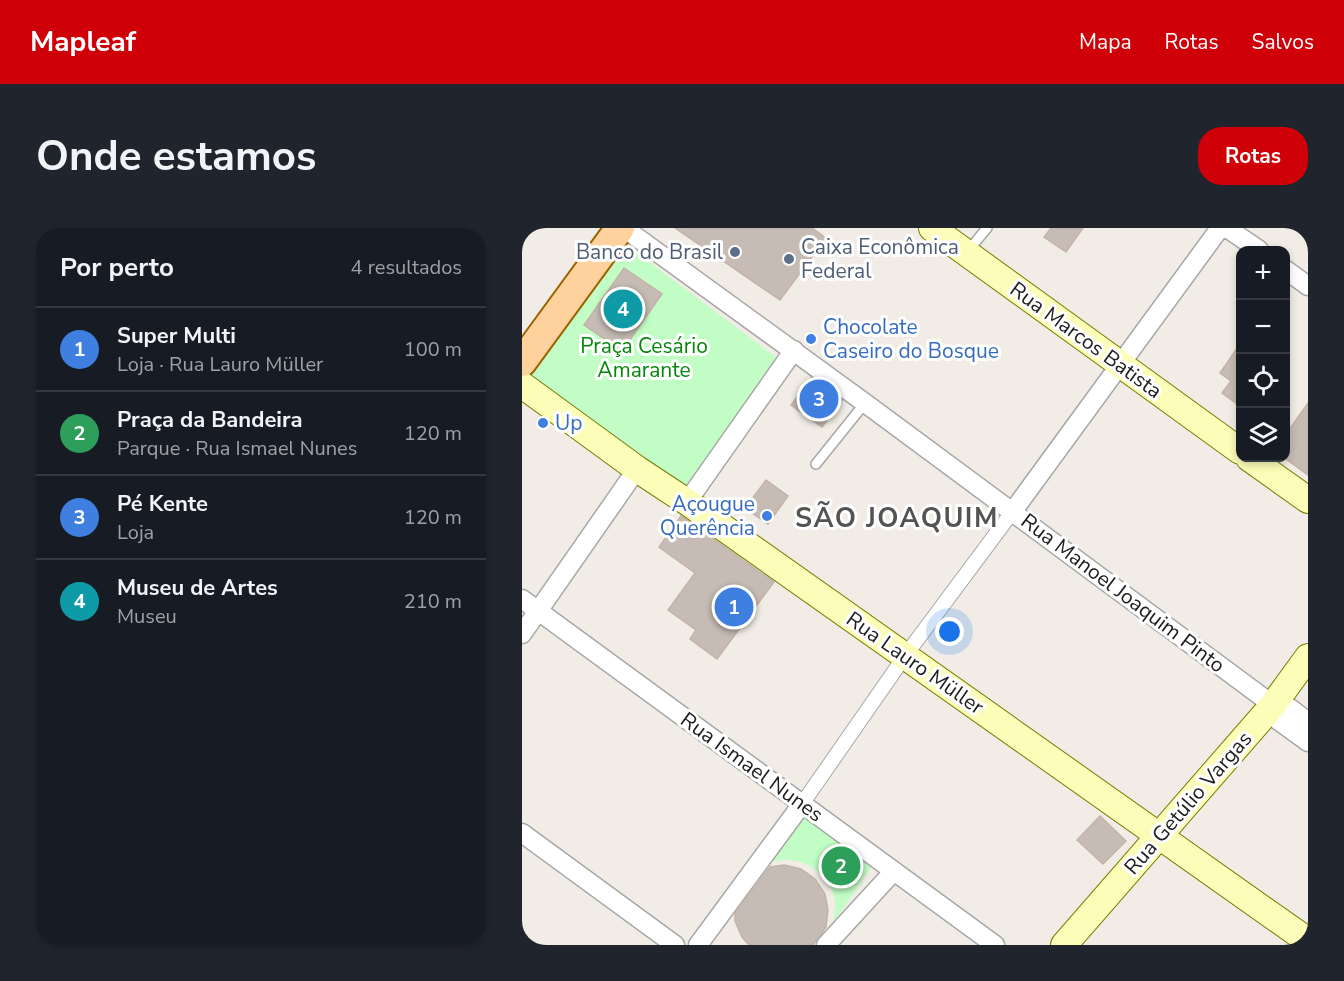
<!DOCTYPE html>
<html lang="pt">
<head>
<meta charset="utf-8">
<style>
	body { margin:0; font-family:"Nunito Sans",sans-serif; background:#20242c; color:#f1f3f6 }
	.controls { position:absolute; right:18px; top:18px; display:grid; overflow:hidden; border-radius:12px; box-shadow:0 3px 9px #0003 }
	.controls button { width:54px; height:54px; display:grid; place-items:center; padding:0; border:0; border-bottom:2px solid #363941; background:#171b24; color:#f1f3f6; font:30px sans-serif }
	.you { position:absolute; left:428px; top:404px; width:21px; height:21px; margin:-15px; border:4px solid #fff; border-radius:50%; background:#1a73e8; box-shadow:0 0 0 9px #1a73e833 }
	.badge { display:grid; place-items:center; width:39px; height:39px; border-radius:50%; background:#d00009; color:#fff; font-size:20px; font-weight:700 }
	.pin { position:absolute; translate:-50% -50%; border:3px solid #fff; box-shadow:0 2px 6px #0006 }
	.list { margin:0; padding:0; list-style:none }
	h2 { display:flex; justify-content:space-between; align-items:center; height:78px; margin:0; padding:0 24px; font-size:26px }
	h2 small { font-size:20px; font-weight:400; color:#9ea1a6 }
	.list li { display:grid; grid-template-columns:39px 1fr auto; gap:18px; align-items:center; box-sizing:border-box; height:84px; padding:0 24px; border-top:2px solid #363941 }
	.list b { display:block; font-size:22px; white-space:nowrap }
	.list p { margin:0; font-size:20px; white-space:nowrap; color:#9ea1a6 }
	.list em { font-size:20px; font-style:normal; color:#9ea1a6 }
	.icon { flex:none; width:33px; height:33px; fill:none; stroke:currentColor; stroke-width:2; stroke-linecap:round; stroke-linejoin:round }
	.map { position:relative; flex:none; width:786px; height:717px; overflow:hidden; border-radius:24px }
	header { display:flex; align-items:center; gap:36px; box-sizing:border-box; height:84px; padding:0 30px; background:#d00009; color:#fff }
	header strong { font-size:28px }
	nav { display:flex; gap:33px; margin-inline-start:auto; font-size:21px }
	.intro { display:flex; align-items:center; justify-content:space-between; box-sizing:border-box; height:144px; padding:0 36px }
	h1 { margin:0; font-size:42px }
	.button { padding:15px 27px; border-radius:24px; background:#d00009; color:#fff; font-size:21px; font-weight:700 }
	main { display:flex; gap:36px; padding:0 36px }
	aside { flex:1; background:#171b24; border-radius:24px; box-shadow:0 3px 9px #0003 }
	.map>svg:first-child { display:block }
</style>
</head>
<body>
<header>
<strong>Mapleaf</strong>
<nav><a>Mapa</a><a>Rotas</a><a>Salvos</a></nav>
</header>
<div class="intro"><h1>Onde estamos</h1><a class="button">Rotas</a></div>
<main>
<aside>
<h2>Por perto<small>4 resultados</small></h2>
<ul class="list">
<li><span class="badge" style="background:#3f7fe0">1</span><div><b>Super Multi</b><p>Loja · Rua Lauro Müller</p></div><em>100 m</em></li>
<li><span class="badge" style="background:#2e9e5b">2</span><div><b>Praça da Bandeira</b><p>Parque · Rua Ismael Nunes</p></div><em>120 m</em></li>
<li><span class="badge" style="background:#3f7fe0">3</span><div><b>Pé Kente</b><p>Loja</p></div><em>120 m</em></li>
<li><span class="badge" style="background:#0f9aa8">4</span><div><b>Museu de Artes</b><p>Museu</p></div><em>210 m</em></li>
</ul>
</aside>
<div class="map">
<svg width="786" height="717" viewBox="0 0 786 717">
	<rect width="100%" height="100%" fill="#f1ede6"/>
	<path fill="#c1fdc4" d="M102 15 255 130 164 259 6 146Z
		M282 581 354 633 312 693C312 687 313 681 313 675 311 649 285 630 260 632 254 632 248 635 242 636Z"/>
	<path fill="#c6bcb5" stroke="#c4b3a7" stroke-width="1.5" d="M153 0H290L304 10 258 72Z
		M529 0H561L544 24 522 9Z
		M102 40 140 66 100 123 62 97Z
		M718 116V178L700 165 709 153 698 145Z
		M289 150 320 172 300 199 269 177Z
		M786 175V247L764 231V206Z
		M244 252 266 268 246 296 223 280Z
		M159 288 252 354 195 431 168 411 174 402 146 382 173 345 137 319Z
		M578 588 604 613 581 636 555 612Z
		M262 637 279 641 293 651 303 666 306 682 304 699 291 717H227L220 709 213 693V686L248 639Z"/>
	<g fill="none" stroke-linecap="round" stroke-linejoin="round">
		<defs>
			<path id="service" d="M446 23 465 0
				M294 236 343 175"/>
			<path id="pedestrian" d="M280 576 383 428 491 283"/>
			<path id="minor" d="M102 0 343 175 751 477 768 480 786 494
				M705 0 737 22
				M764 42 786 58
				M165 274 272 122
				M491 283 698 0
				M0 371 473 717
				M0 406 115 241
				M751 477 757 493 786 514
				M0 605 153 717
				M176 717 280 576
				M304 717 372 643"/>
			<path id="secondary" d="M410 0 718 223
				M0 157 115 241 165 274 786 713
				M727 230 786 272
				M542 717 751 477 786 429"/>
			<path id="primary" d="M0 134 98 0"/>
		</defs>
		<use href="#service" stroke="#a7a7a7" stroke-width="12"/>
		<use href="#pedestrian" stroke="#a7a7a7" stroke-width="16"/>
		<use href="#minor" stroke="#a7a7a7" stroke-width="21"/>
		<use href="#secondary" stroke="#767e00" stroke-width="28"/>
		<use href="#primary" stroke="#9c6200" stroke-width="32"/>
		<use href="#service" stroke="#fff" stroke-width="9"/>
		<use href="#pedestrian" stroke="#fff" stroke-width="14"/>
		<use href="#minor" stroke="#fff" stroke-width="18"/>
		<use href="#secondary" stroke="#fcfdb8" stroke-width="26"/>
		<use href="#primary" stroke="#ffd19d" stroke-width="28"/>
	</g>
	<g fill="#5c6f8a" stroke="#fff" stroke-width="2">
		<circle cx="213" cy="24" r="6"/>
		<circle cx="267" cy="31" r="6"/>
	</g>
	<g fill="#3f7fe0" stroke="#fff" stroke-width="2">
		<circle cx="289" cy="111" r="6"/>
		<circle cx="21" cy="195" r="6"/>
		<circle cx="245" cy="288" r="6"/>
	</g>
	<g text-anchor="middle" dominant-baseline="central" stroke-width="6" stroke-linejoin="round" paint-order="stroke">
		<g font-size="21" fill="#4e5e75" stroke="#fff" text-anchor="start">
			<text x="279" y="19">Caixa Econômica<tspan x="279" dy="24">Federal</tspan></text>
			<text x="201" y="24" text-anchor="end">Banco do Brasil</text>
		</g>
		<g font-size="21" fill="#366cbe" stroke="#fff" text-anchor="start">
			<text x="301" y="99">Chocolate<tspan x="301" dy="24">Caseiro do Bosque</tspan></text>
			<text x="33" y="195">Up</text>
			<text x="233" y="276" text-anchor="end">Açougue<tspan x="233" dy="24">Querência</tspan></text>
		</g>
		<g font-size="21" fill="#202020" stroke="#fff">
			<text transform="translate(564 112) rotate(36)">Rua Marcos Batista</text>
			<text transform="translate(601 365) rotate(37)">Rua Manoel Joaquim Pinto</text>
			<text transform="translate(393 435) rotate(35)">Rua Lauro Müller</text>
			<text transform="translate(230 539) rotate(36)">Rua Ismael Nunes</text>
			<text transform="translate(666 575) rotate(-49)">Rua Getúlio Vargas</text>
		</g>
		<g font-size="21" fill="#05870b" stroke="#fff">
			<text x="122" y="118">Praça Cesário<tspan x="122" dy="24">Amarante</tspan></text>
		</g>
		<g font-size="27" font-weight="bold" letter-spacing="1.5" fill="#535353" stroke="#fff">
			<text x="375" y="290">SÃO JOAQUIM</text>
		</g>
	</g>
</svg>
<div class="controls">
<button>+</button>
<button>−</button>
<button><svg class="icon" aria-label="locate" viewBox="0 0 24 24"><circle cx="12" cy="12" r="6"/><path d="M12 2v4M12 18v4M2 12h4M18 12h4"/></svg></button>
<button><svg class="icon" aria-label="layers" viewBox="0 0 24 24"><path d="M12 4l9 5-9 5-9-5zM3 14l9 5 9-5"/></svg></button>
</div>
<div class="you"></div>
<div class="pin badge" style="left:212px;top:379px;background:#3f7fe0">1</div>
<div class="pin badge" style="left:319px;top:638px;background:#2e9e5b">2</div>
<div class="pin badge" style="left:297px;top:171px;background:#3f7fe0">3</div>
<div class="pin badge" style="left:101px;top:81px;background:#0f9aa8">4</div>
</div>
</main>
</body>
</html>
